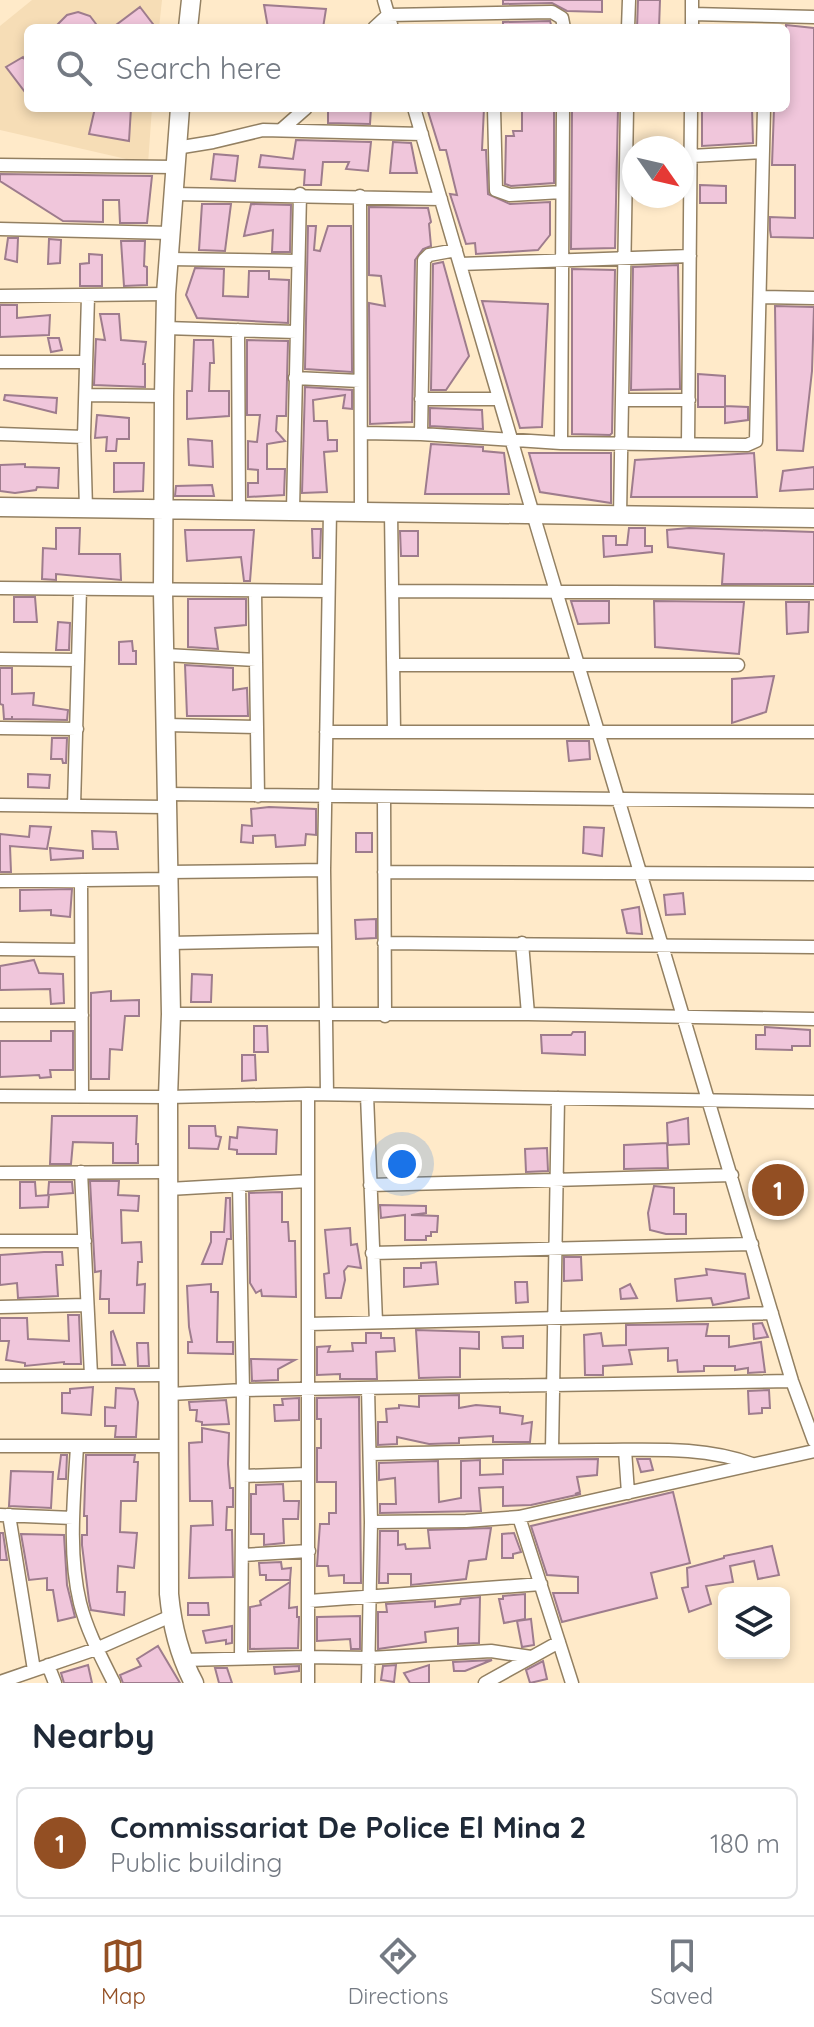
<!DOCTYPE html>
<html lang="en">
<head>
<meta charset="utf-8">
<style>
	body { margin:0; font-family:Quicksand,sans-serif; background:#f6f6f7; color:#1f2937 }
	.controls { position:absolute; right:24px; bottom:24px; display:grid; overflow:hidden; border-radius:12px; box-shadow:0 4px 12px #0003 }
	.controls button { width:72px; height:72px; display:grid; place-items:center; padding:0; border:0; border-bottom:2px solid #e0e1e3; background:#fff; color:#1f2937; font:40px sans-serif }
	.compass { position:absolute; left:622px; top:136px; width:72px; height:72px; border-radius:50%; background:#fff; box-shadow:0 4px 12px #0003; rotate:124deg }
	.you { position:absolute; left:402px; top:1164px; width:28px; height:28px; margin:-20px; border:6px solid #fff; border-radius:50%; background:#1a73e8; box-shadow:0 0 0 12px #1a73e833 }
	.badge { display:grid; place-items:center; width:52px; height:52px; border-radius:50%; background:#934f23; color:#fff; font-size:26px; font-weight:700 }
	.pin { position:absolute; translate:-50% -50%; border:4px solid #fff; box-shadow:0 2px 8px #0006 }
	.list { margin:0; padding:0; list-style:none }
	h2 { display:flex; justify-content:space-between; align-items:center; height:104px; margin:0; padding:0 32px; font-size:34px }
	h2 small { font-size:26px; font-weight:400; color:#747a83 }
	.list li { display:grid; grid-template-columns:52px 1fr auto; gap:24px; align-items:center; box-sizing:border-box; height:112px; margin:0 16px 16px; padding:0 16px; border:2px solid #e0e1e3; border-radius:12px }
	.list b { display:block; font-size:30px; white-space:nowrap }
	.list p { margin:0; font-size:26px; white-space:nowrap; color:#747a83 }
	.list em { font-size:26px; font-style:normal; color:#747a83 }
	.icon { flex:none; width:44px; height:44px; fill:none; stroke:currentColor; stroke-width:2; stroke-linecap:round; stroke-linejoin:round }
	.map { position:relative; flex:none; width:814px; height:1683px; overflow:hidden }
	.search { position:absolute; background:#fff; box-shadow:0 4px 12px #0003; left:24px; right:24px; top:24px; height:88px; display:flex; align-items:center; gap:20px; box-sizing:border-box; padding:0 28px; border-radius:12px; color:#747a83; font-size:30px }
	.sheet { height:232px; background:#fff }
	nav { display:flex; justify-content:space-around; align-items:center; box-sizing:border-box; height:112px; border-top:2px solid #e0e1e3; background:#fff; font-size:22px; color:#747a83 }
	nav a { display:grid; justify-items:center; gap:4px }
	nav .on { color:#934f23 }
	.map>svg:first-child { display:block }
</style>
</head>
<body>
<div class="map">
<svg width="814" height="1683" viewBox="0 0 814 1683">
	<rect width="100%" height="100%" fill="#ffeac9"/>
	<path fill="#f6ddb6" d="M32 0H162L159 28H28V108H152L148 164 0 130V26Z"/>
	<path fill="#f0c6db" stroke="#9e7c8d" stroke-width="2" d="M503 0H602V12L567 11 552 3 503 4Z
		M638 0H660L659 28H637Z
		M264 5 326 9 323 28H268Z
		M140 7 156 28H112Z
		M78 12 90 16 99 28H54L67 15Z
		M550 21 552 28H503V22Z
		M786 25 814 28V238L771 237 770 230V217L795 218V165H772L774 108H786Z
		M23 57 28 64V96L6 67Z
		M95 108H131L129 141 89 134Z
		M328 108H371L370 124 328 123Z
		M427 108H484L482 150H486L488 194 510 204 550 202V235L538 250 476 254 475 243 466 244 450 194 457 195 446 150H440Z
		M522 108H554V183L511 186 505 184 506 136H514L513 131H522Z
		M572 108H618L615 248 571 249Z
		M702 108H752L753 143 702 146Z
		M296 140 371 142 368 171 346 169 349 162H323L321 185H304L305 170 259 167 261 155 293 159Z
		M393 142 411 143 417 173H390Z
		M214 154 238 156 235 181 211 179Z
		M0 174 152 176 147 223H120L119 200H103V222L63 221 0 181Z
		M700 185 726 186V203H700Z
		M202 204H231L225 251 199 250Z
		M251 204 291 205 290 252H272L273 230 244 236Z
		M369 207 428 208 431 222 429 224 431 246 423 249 415 260 412 422 370 424 369 303 385 306 381 276 369 275Z
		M308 226H316L314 250 320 251 328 226H351L352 372 305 369Z
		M8 238H18L17 262 5 259Z
		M49 239 61 240 60 263 48 264Z
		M121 241H145L144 266 147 267V285L124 286Z
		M89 254 102 255V286H80V264L89 263Z
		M443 262 469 356 446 390H431L433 264Z
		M678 265 680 389 631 390 633 267Z
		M195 268 224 269 223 296 248 297 249 271H269V279L289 280 288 323 197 318 186 295Z
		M572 269 615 270 612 433 610 435 572 434Z
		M482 301 548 304 542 427 520 428Z
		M0 305H17V318L50 315 49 335 0 337Z
		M775 306 814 307 812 371 803 451 777 450Z
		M100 314H119L121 340 146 342 143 364H145V387L94 385 96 339 105 340Z
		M48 338H59L62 350 51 352Z
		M194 340H213L214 363H210L209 391H229V416L187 419V391H192Z
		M247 340 288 341 286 416H277L276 431 285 441 267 444V469H285L284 495 248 497V483H258V470L248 469V441L257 442 260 415H247Z
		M698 374 725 376V406L748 407V420L725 423V407H698Z
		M305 387 352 390V409L343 408 345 395 313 400 314 421H327L328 440H337V451L324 452 327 492 302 493Z
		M5 395 57 398 56 413 4 400Z
		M430 408 482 410 483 429 430 426Z
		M97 415 129 418V439H117L116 451H106L107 437 95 438Z
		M188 439 212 441 213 467 189 465Z
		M431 444 483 447V451L504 453 509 494H425Z
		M529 453H611V503L540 492Z
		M754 453 757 497H631L635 460Z
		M114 463H144L143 491 114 492Z
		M25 464V467L59 468 58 488 37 487 36 490 15 493 0 491V465Z
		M814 467V489L780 491 783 471Z
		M212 485 214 496H175L176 486Z
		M56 528H80L79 554H120L121 580 56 574V580L42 579 43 548 56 549Z
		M629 528H645V546H652V552L604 557 603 536H616V545H627Z
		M689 528 814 532V584H722L724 554 668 547 667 530Z
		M312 529H321L320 558H313Z
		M185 530H254L250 581H244L241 557 187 561Z
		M400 531H418V556H401Z
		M14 597H35L37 622H14Z
		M188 599H246V625L215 628 218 649 188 647Z
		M571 601H609V623L578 624Z
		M654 601 744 602 739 654 655 647Z
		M786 602H809L808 632 787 634Z
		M58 622 70 623 69 650H56Z
		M132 641 133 651H136V664H119V642Z
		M185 665 233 668V690L247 688 248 716H187Z
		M0 668H12V694L34 693 33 705 68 710 67 720 12 719V716V719H4L3 705 0 704Z
		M774 676 766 712 732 723V679Z
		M52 738H67L66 763H63L62 759H51Z
		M567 741H589L590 759 569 761Z
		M28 774 50 775 49 788 28 787Z
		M269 807 316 809V835L306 834 305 845 276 847 275 835 253 836V843L241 842 242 825 252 826 251 809Z
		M30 826 51 827 47 849 10 846 11 872H0V834L29 837Z
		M584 827 604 828 602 856 583 853Z
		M92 831 116 832 118 849H93Z
		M356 833H372V852H356Z
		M50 848 83 851V858L51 860Z
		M72 889 70 917 51 915V910L20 911V890Z
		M683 893 685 914 666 915 664 895Z
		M639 907 642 934 627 933 622 910Z
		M376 919V938L356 939 355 920Z
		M34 960 39 973 63 974 64 1003 51 1004 50 989 0 990V966Z
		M192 974 212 975 211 1002H191Z
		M111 991V1001L139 1000V1016H125L122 1050 110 1049 109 1079H91V993Z
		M254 1026H267L268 1052H254Z
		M765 1027 810 1030V1046H792V1050L756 1049V1035H765Z
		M51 1031H73V1070H50L51 1077 40 1078 39 1075 0 1077V1041H51Z
		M573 1032H585V1055L542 1053 541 1035H571Z
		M242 1055H255L256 1080 242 1081Z
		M52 1116H137L136 1144H138V1163H113V1143L73 1142 71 1164H50Z
		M688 1118 689 1144 668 1145 667 1123Z
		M189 1126H215L216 1136 221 1137 218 1149 189 1148Z
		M238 1127 277 1130 276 1154H237V1150L229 1149 230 1137 237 1138Z
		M667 1143 668 1168 624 1169V1145Z
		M547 1148 548 1171 526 1172 525 1149Z
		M90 1181H119L118 1195 139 1196 138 1211 121 1210 122 1243 141 1242 142 1262H138L137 1285 145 1284 144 1313H109V1299H100L101 1271 95 1272Z
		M20 1182H35L36 1196 49 1195 48 1207 20 1208Z
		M49 1182H72L73 1193 48 1195Z
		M654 1186 674 1188V1214H686V1234H666L650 1230 648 1213Z
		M282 1192V1222H288L289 1241H295L296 1297 262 1296 261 1290 256 1293 250 1283 249 1193Z
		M226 1198H230L231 1239H227L222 1264H202L211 1242V1232H224Z
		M380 1205 426 1206V1213L411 1215 438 1216 437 1232H431V1236H426V1240H405V1215L381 1218Z
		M350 1228 351 1245 357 1244 361 1268 348 1266 344 1271 345 1280 341 1298H326L324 1274 329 1273 325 1230Z
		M44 1252H62L63 1265H56L58 1296 18 1298 17 1283 0 1285V1255Z
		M564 1257H581L582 1280 564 1281Z
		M436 1262 438 1284 404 1287V1268H421V1263Z
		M706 1269 745 1274 749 1298 713 1305 711 1298 677 1301 675 1279 707 1275Z
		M515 1282H527L528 1302 516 1303Z
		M211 1284V1292H218L217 1342H233V1354L188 1353V1342H192L189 1327 187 1286Z
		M630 1284 637 1298 621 1299 620 1289Z
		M68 1315H79L81 1364H64V1362L25 1366V1363L6 1360 9 1341H0V1318H27L28 1339 69 1341Z
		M762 1323 768 1337 754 1339 753 1324Z
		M708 1324 706 1336H729V1347L761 1342 765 1372 748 1373V1368L735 1370V1366H704V1371L678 1372 677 1360 668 1361V1348L629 1350 632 1364 603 1366V1375H585L584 1335 601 1333 603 1346 626 1345V1325Z
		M416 1330 479 1332V1349L460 1348V1377L419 1378Z
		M113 1331 125 1365H112L111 1332Z
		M366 1333H381V1338H394L395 1351 376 1352 377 1379H340V1374L317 1375V1347L330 1346 328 1352 353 1351 352 1343H366Z
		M523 1336V1348H503L502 1337Z
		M137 1343H148L149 1366H138Z
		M251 1359 295 1360 278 1369V1380L252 1381Z
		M93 1387 91 1415 62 1413V1393H70V1389Z
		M116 1388 134 1389 138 1402 136 1437H115L116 1426H105V1407L115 1408Z
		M769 1390 770 1408H762V1413L749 1414 748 1391Z
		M459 1395V1408L476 1405 500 1407V1413L523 1416 522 1424 532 1422 530 1442H493V1436L459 1438V1443L429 1444 397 1437V1444L378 1445V1422H387L386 1409 399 1408V1405L419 1407V1396Z
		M359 1397 361 1583H344V1575L329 1576 328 1566H317L320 1524H329V1513H336V1482H317V1448H321V1419H317V1398Z
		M299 1398V1420L275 1421 274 1405H283L282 1399Z
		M226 1400 229 1424 202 1425V1422L196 1421 197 1410H190L189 1402Z
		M202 1428 229 1433 228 1464 230 1488H233V1507H227L226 1530H232L233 1577 189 1578 191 1526 213 1525 212 1501H190L189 1443 202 1442Z
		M61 1455H67L66 1479H58Z
		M86 1455H135L134 1462H138L136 1501H121L120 1532 137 1533 134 1568 118 1566 117 1592H125L124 1615 91 1610 89 1601 82 1545V1535H87V1516H84Z
		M598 1459 597 1475 577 1477 580 1492 575 1494H581L531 1505 503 1506V1487L479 1488 481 1511 380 1513V1504H396L395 1478 379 1480V1463L438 1461 439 1502 461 1498V1461L480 1460V1475L503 1474V1460Z
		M637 1459H650L653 1470 641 1472Z
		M11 1471 53 1472 51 1508 9 1506Z
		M283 1484 284 1501H299L298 1519H283L284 1543 264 1545V1534H251V1494H256V1485Z
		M673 1492 690 1563 651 1573 657 1598 562 1622 553 1593H578V1577L547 1575 531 1526Z
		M491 1528 486 1559 469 1561 466 1579 411 1585V1574H388V1583H379L380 1531H398V1545L405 1544 406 1549 430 1548 428 1530Z
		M0 1533H3L7 1560H0Z
		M514 1533 521 1552 513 1554V1558H502V1534Z
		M21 1534 64 1535 67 1585 75 1617 58 1621 53 1590H47V1578L29 1580Z
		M772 1546 779 1575 758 1579 754 1561 730 1566 733 1582 706 1586 711 1604 689 1612 682 1588 688 1587 687 1568 724 1558V1556Z
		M281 1562 282 1569 291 1568 290 1580H266V1575H260L259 1563Z
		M290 1582 289 1608 297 1607V1617H299L298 1648 250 1649V1607L261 1605 260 1601Z
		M525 1594V1619L504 1623 499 1599H503V1596Z
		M480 1597 479 1643 458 1644V1628L425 1632 426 1642 378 1649V1612H387L386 1604 435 1601V1607L460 1604 461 1599Z
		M188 1603H208L209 1615H188Z
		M360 1616V1649H351L350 1639 317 1641V1617Z
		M531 1619 534 1645 522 1647 517 1621Z
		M232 1626V1643L226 1644V1640L206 1643 203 1631Z
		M158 1646 180 1683H123L120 1675 141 1666 137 1659Z
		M492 1660 465 1671H454L453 1662Z
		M543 1661 547 1679 530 1683 526 1670Z
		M88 1665 92 1683H64L61 1673Z
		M396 1665 394 1682 381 1680 383 1666Z
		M429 1665V1683H410L404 1673Z
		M299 1666V1671L275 1674 274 1667Z
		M215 1668H227L232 1683H219Z"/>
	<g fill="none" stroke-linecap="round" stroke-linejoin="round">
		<defs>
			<path id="street" d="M384 0 392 28
				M692 14 814 17
				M374 28 388 15 552 12 562 18 564 28
				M628 28 629 0
				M692 28V0
				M414 108 533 514 792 1381 814 1441
				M494 108 496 190 510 195 562 192
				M281 130 306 108
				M176 148 213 142 263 130 422 134
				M691 156 763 152
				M0 165 175 167
				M173 194 441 199
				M360 196 361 511
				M0 229 171 233
				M169 259 298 261
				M460 264 690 256
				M0 296 166 294
				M761 297 814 298
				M165 328 296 332
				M238 330 239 509
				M0 362H86
				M295 378 360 381
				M87 395 164 396
				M421 399H499
				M622 400H689
				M361 433 421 434 561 443 747 445 756 441 764 108
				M0 434 84 437
				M421 434 424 260 429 255 456 250
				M561 443 563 108
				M688 444 691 108
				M86 509 84 437 88 296
				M293 510 300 194
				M391 512 394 732
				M620 516 627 108
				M0 588 328 591
				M392 591 814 593
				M255 592 258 796
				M166 655 256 660
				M0 659 78 660
				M393 665H738
				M167 725 257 727
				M0 728 77 729
				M326 732H814
				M167 794 814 801
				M384 797 385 1016
				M0 805 166 807
				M74 806 80 589
				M169 872 324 870
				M384 872 814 874
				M0 881 169 879
				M81 882 82 1096
				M170 943 324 940
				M384 943 814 947
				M522 943 528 1014
				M0 949 81 950
				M171 1014H528L814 1019
				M0 1015H82
				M308 1094V1683
				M327 1094 324 870 330 511
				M367 1095 376 1322
				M0 1096 168 1097 308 1094 814 1102
				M81 1172 91 1375
				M0 1173 168 1172
				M239 1185 243 1390 241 1658
				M370 1185 732 1175
				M169 1189 308 1181
				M0 1241H85
				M372 1253 752 1244
				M0 1307 87 1305
				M308 1324 772 1313
				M0 1376 170 1375
				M368 1388 371 1522 368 1683
				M170 1394 243 1390 792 1381
				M0 1446H168
				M77 1447C74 1496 68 1554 80 1603 87 1631 101 1657 114 1683
				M552 1450 558 1098
				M625 1450 628 1493
				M371 1454C447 1452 523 1450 599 1450 651 1450 703 1446 752 1464
				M243 1476 308 1474
				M0 1515 73 1518
				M9 1515 34 1670
				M519 1517 572 1683
				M371 1522 466 1521 519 1517 814 1451
				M242 1555 309 1551
				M309 1601 541 1584
				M182 1660 307 1657 370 1658 491 1651 531 1657
				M48 1665 55 1683
				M0 1682 96 1649 171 1616
				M485 1683 559 1642"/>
			<path id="secondary" d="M188 28 191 0
				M180 108 166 294 164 396 163 591 171 1014 168 1097 169 1594C172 1626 179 1655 194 1683
				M0 507 814 518"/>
		</defs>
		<use href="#street" stroke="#938062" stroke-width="15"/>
		<use href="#secondary" stroke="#938062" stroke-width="21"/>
		<use href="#street" stroke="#fff" stroke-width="12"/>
		<use href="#secondary" stroke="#fff" stroke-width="18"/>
	</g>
</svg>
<div class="controls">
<button><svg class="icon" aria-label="layers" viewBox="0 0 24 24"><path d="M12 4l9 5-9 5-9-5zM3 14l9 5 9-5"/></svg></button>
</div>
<svg class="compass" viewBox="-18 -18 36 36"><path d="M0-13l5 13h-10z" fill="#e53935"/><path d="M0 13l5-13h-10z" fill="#747a83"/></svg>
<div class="you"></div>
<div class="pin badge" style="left:778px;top:1190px">1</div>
<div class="search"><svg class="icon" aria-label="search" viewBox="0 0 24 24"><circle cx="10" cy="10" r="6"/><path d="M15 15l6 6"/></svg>Search here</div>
</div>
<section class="sheet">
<h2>Nearby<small></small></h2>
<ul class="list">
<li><span class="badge">1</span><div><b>Commissariat De Police El Mina 2</b><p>Public building</p></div><em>180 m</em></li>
</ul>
</section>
<nav>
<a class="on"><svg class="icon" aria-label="map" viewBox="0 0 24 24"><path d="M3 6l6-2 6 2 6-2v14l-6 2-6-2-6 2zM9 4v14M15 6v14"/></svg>Map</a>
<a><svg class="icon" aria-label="directions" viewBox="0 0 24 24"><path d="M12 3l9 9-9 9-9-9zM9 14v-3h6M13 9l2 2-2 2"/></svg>Directions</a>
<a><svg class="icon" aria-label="saved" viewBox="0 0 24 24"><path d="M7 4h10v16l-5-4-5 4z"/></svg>Saved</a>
</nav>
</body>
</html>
